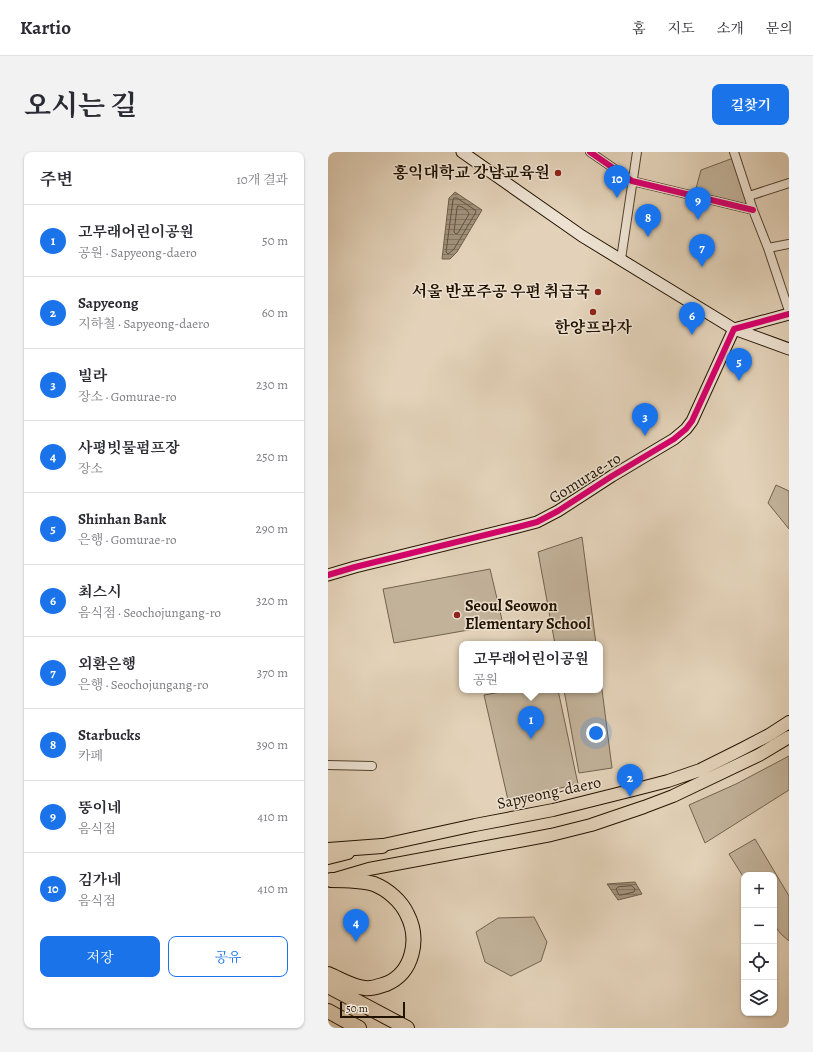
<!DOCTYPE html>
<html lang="ko">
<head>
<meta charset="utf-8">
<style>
	body { margin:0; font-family:Alegreya,"Noto Serif KR",serif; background:#f2f2f3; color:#2b2b33 }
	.controls { position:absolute; right:12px; bottom:12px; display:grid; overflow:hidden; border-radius:8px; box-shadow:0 1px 3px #0004 }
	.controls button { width:36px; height:36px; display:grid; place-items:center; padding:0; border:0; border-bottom:1px solid #e1e1e2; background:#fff; color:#2b2b33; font:20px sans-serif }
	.scale { position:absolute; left:12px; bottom:10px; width:65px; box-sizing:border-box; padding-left:4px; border:2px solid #221301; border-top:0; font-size:11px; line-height:14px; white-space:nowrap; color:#221301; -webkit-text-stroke:3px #ede2d2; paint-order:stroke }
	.you { position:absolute; left:268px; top:581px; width:14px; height:14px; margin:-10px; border:3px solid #fff; border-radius:50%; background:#1a73e8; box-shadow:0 0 0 6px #1a73e833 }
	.badge { display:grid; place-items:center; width:26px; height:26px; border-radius:50%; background:#1a73e8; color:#fff; font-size:13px; font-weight:700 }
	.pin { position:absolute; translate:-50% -33px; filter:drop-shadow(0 1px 2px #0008) }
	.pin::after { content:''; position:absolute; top:21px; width:14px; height:12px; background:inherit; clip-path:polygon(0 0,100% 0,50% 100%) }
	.popup { position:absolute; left:131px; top:489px; width:144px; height:52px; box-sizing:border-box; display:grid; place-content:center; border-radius:8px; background:#fff; filter:drop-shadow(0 1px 3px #0005); font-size:13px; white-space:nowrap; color:#7c7c81 }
	.popup b { font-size:15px; color:#2b2b33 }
	.popup::after { content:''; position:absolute; left:50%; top:100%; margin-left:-8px; border:8px solid transparent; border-top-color:#fff }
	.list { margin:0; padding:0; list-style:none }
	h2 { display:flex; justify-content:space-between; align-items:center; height:52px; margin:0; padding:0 16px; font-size:17px }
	h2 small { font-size:13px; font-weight:400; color:#7c7c81 }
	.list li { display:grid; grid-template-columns:26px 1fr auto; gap:12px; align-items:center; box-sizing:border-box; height:72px; padding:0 16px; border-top:1px solid #e1e1e2 }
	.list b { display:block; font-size:15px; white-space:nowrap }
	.list p { margin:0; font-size:13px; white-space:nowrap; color:#7c7c81 }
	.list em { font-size:13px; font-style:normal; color:#7c7c81 }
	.actions { display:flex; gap:8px; padding:12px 16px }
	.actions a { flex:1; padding:9px 0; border:1px solid #1a73e8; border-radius:8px; text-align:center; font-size:14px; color:#1a73e8 }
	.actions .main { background:#1a73e8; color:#fff }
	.icon { flex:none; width:22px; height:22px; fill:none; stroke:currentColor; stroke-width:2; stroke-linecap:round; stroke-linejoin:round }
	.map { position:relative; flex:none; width:461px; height:876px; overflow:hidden; border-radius:8px }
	header { display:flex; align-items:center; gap:24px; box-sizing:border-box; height:56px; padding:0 20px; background:#fff; border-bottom:1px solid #e1e1e2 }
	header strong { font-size:19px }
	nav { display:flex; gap:22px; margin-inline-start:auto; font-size:14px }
	.intro { display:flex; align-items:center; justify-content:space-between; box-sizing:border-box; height:96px; padding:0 24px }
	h1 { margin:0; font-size:28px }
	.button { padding:10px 18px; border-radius:8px; background:#1a73e8; color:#fff; font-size:14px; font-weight:700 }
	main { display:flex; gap:24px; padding:0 24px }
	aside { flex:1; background:#fff; border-radius:8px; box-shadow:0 1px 3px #0004 }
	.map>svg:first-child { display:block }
</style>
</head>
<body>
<header>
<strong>Kartio</strong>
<nav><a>홈</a><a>지도</a><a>소개</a><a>문의</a></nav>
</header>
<div class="intro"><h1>오시는 길</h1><a class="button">길찾기</a></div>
<main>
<aside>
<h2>주변<small>10개 결과</small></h2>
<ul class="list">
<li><span class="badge">1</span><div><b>고무래어린이공원</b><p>공원 · Sapyeong-daero</p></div><em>50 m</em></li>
<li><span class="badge">2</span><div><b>Sapyeong</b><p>지하철 · Sapyeong-daero</p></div><em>60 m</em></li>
<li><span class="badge">3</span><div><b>빌라</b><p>장소 · Gomurae-ro</p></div><em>230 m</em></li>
<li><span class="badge">4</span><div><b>사평빗물펌프장</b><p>장소</p></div><em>250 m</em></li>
<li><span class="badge">5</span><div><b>Shinhan Bank</b><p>은행 · Gomurae-ro</p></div><em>290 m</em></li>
<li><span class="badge">6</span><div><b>최스시</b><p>음식점 · Seochojungang-ro</p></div><em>320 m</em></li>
<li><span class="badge">7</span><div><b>외환은행</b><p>은행 · Seochojungang-ro</p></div><em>370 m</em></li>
<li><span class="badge">8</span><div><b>Starbucks</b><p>카페</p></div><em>390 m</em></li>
<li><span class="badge">9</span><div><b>뚱이네</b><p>음식점</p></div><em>410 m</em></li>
<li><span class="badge">10</span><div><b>김가네</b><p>음식점</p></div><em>410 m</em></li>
</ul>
<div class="actions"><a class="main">저장</a><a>공유</a></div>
</aside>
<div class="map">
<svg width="461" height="876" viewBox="0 0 461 876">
	<defs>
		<pattern id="water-rules" width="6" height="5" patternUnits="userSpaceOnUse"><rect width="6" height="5" fill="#a1917a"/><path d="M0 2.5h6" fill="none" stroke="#837562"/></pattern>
	</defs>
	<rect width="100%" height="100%" fill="#e3d2b9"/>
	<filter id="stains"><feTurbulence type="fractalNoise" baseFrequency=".005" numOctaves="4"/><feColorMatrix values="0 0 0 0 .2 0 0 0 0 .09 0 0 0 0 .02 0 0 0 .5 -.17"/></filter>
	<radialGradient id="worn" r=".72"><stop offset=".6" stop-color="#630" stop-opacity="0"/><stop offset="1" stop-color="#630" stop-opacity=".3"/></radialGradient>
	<path fill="#c2b29a" stroke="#72624e" d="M408 5 425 58 366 44 373 18Z
		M448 333 461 339V377L440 351Z
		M254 385 268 492H227L210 400Z
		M162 417 175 472 66 491 55 437Z
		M272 522 284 616 251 621 236 538H272Z
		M184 538H230L250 632 180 648 156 543Z
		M461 604V638L377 691 361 653 408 632Z
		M427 687 461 744V789L453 782 446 773V723H416V726L401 702Z
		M206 765 219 790 213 809 183 824 157 810 148 780 170 766Z"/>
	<path fill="url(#water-rules)" stroke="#6e5f4a" d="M127 40 154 58 129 100 122 107H114L121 46Z
		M307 730 314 742 290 748 279 732Z"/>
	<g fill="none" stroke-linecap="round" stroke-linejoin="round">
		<path stroke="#62523e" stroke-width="1" d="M126 46H129L147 58 148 60 126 97 120 102 118 100 125 48Z
			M130 54C134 54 140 58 141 62L130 81 128 82 126 80 129 56Z
			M304 734 307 737 306 740 293 743H291L288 737 290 735Z"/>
		<defs>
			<path id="street" d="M262 0 304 29 425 58
				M406 0 425 58 440 96 461 159
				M421 44 461 31
				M440 96 461 92
				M293 107 309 0
				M0 613 44 614"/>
			<path id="secondary" d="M134 0 254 84 406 177 461 197
				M0 423 27 415 190 375 209 370 230 359 284 324 346 287 358 277 364 269 406 177 461 162"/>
			<path id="primary" d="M46 695 147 673 225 658 309 637 340 629 372 618 414 597 441 583 461 570
				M0 706 20 701
				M7 727 41 717 223 683 263 673 316 655 345 644 431 603 461 585"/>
			<path id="highway" d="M0 698 54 694
				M0 822C12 827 24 835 37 836 44 837 51 834 58 832 85 821 92 787 79 762 73 749 59 737 46 732 32 728 17 728 3 728
				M0 834 79 876
				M0 859 31 876"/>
		</defs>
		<use href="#street" stroke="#52432f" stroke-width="10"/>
		<use href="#secondary" stroke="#221301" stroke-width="13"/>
		<use href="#primary" stroke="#221301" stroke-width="14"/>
		<use href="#highway" stroke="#221301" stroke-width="16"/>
		<use href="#street" stroke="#ede2d2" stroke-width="8"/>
		<use href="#secondary" stroke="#ede2d2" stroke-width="11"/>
		<use href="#primary" stroke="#e3d2b9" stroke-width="12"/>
		<use href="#highway" stroke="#e3d2b9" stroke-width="14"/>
		<defs>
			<path id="cycleway" d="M262 0 304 29 425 58
				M0 423 27 415 190 375 209 370 230 359 284 324 346 287 358 277 364 269 406 177 461 162"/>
		</defs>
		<use href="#cycleway" stroke="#ede2d2" stroke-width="8"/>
		<use href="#cycleway" stroke="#d6006c" stroke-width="6"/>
	</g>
	<g fill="#8f2418" stroke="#ede2d2" stroke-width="1.5">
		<circle cx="230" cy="21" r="4"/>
		<circle cx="270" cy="140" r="4"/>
		<circle cx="265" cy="160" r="4"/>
		<circle cx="129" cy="463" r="4"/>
	</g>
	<g text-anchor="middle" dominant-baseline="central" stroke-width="3" stroke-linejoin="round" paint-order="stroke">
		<g font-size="16" font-weight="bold" fill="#221301" stroke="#ede2d2" text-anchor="end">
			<text x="222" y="21">홍익대학교 강남교육원</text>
			<text x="262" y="140">서울 반포주공 우편 취급국</text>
			<text x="265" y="176" text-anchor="middle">한양프라자</text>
			<text x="137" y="454" text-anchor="start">Seoul Seowon<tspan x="137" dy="18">Elementary School</tspan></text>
		</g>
		<g font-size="16" fill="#221301" stroke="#ede2d2">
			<text transform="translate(257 326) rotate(-32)">Gomurae-ro</text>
			<text transform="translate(221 641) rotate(-12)">Sapyeong-daero</text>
		</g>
	</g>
	<rect width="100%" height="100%" filter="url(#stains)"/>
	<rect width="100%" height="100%" fill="url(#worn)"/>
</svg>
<div class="controls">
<button>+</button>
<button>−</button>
<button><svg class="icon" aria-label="locate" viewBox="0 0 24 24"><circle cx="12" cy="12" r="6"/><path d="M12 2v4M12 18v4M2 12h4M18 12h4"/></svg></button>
<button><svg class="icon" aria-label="layers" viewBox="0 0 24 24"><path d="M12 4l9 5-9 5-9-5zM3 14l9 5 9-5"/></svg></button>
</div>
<div class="scale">50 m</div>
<div class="you"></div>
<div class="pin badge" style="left:203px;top:587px">1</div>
<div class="popup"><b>고무래어린이공원</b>공원</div>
<div class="pin badge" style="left:302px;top:645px">2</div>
<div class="pin badge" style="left:317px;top:284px">3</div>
<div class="pin badge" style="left:28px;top:790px">4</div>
<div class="pin badge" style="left:411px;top:229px">5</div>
<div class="pin badge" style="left:364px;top:183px">6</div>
<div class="pin badge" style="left:374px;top:115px">7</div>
<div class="pin badge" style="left:320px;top:85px">8</div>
<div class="pin badge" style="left:370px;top:68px">9</div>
<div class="pin badge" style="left:289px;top:46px">10</div>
</div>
</main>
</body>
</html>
